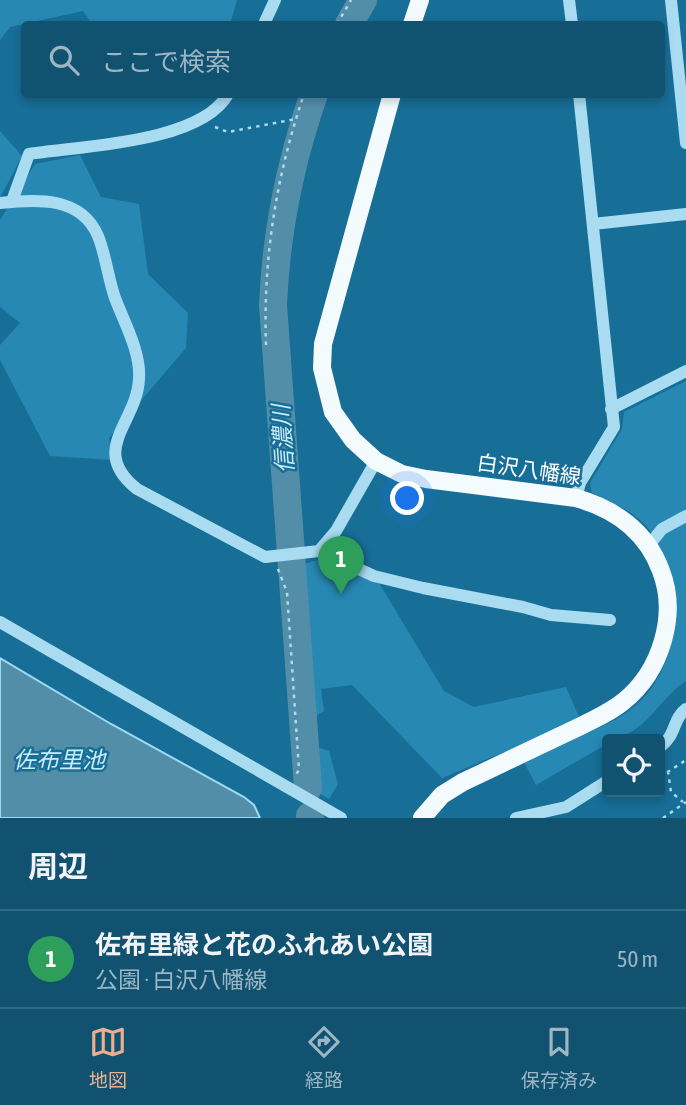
<!DOCTYPE html>
<html lang="ja">
<head>
<meta charset="utf-8">
<style>
	body { margin:0; font-family:"Asap Condensed","Noto Sans JP",sans-serif; background:#1a5876; color:#f1f3f6 }
	.controls { position:absolute; right:21px; bottom:21px; display:grid; overflow:hidden; border-radius:7px; box-shadow:0 4px 10px #0003 }
	.controls button { width:63px; height:63px; display:grid; place-items:center; padding:0; border:0; border-bottom:2px solid #306984; background:#115271; color:#f1f3f6; font:35px sans-serif }
	.you { position:absolute; left:408px; top:499px; width:24px; height:24px; margin:-18px; border:5px solid #fff; border-radius:50%; background:#1a73e8; box-shadow:0 0 0 10px #1a73e833 }
	.badge { display:grid; place-items:center; width:46px; height:46px; border-radius:50%; background:#eead8d; color:#fff; font-size:23px; font-weight:700 }
	.pin { position:absolute; translate:-50% -58px; filter:drop-shadow(0 2px 4px #0008) }
	.pin::after { content:''; position:absolute; top:37px; width:24px; height:21px; background:inherit; clip-path:polygon(0 0,100% 0,50% 100%) }
	.list { margin:0; padding:0; list-style:none }
	h2 { display:flex; justify-content:space-between; align-items:center; height:91px; margin:0; padding:0 28px; font-size:30px }
	h2 small { font-size:23px; font-weight:400; color:#9cb6c3 }
	.list li { display:grid; grid-template-columns:46px 1fr auto; gap:21px; align-items:center; box-sizing:border-box; height:98px; padding:0 28px; border-top:2px solid #306984 }
	.list b { display:block; font-size:26px; white-space:nowrap }
	.list p { margin:0; font-size:23px; white-space:nowrap; color:#9cb6c3 }
	.list em { font-size:23px; font-style:normal; color:#9cb6c3 }
	.icon { flex:none; width:38px; height:38px; fill:none; stroke:currentColor; stroke-width:2; stroke-linecap:round; stroke-linejoin:round }
	.map { position:relative; flex:none; width:686px; height:818px; overflow:hidden }
	.search { position:absolute; background:#115271; box-shadow:0 4px 10px #0003; left:21px; right:21px; top:21px; height:77px; display:flex; align-items:center; gap:18px; box-sizing:border-box; padding:0 24px; border-radius:7px; color:#9cb6c3; font-size:26px }
	.sheet { height:189px; background:#115271 }
	nav { display:flex; justify-content:space-around; align-items:center; box-sizing:border-box; height:98px; border-top:2px solid #306984; background:#115271; font-size:19px; color:#9cb6c3 }
	nav a { display:grid; justify-items:center; gap:4px }
	nav .on { color:#eead8d }
	.map>svg:first-child { display:block }
</style>
</head>
<body>
<div class="map">
<svg width="686" height="818" viewBox="0 0 686 818">
	<rect width="100%" height="100%" fill="#176e97"/>
	<path fill="#2788b4" d="M0 0H237L230 24H92L83 11 10 27 0 40Z
		M0 131 22 156 0 198Z
		M80 155 101 197 139 204 148 274 188 313 186 348 109 438 113 460 50 456 0 360V345L20 323 0 307V220L35 164Z
		M686 381V681C659 698 643 739 607 739V744L536 785 516 747 442 778 352 685 321 689 324 711 305 723 308 744 329 751 338 784 329 799 301 783 295 670 297 566 321 559 379 583 444 691 474 707 566 687 586 733C603 726 619 719 634 707 685 664 686 577 647 527 633 511 612 502 592 493L590 483 622 429 624 412Z"/>
	<path fill="#538ea9" stroke="#9ddaf4" stroke-width="2" d="M0 658 111 724 244 797 254 805 260 818H0Z"/>
	<g fill="none" stroke-linecap="round" stroke-linejoin="round">
		<path stroke="#538ea9" stroke-width="28" d="M349 24 363 0
			M308 788 273 305C276 232 290 163 314 94
			M310 816V818"/>
		<path stroke="#aadcf1" stroke-width="2.5" stroke-dasharray="3.5 5" stroke-linecap="butt" d="M337 24 351 0
			M215 127 228 132 296 119
			M266 345C263 258 276 177 304 94
			M278 569 287 592 299 770 295 776
			M668 771 671 792 683 802
			M660 777 686 760
			M663 818 686 802"/>
		<path stroke="#aadcf1" stroke-width="12" d="M569 0 572 24
			M671 0 686 143
			M264 24 275 0
			M12 201 29 154C81 146 201 143 228 94
			M0 203C36 199 81 196 98 236 106 256 108 278 115 298 124 322 141 352 139 379 137 423 88 450 137 489L265 557 319 551 336 531 376 461
			M593 224 686 214
			M611 409 686 371
			M576 498 580 483 614 427 579 94
			M649 545 662 529 686 516
			M319 551 374 576 423 588 523 607 551 615 610 620
			M0 622 341 818
			M660 747C677 735 672 719 686 709
			M516 818 566 807 607 781"/>
		<path stroke="#f4fbff" stroke-width="18" d="M412 24 420 0
			M392 94 323 344 322 368 333 412 353 440 376 461 402 474 426 479 576 498C615 509 647 532 661 571 678 615 661 671 624 701 607 715 584 724 564 734 530 750 497 766 463 782L442 795 422 818"/>
	</g>
	<g text-anchor="middle" dominant-baseline="central" stroke-width="5" stroke-linejoin="round" paint-order="stroke">
		<g font-size="21" fill="#fff" stroke="#176e97">
			<text transform="translate(529 469) rotate(8)">白沢八幡線</text>
		</g>
		<g font-size="23" font-style="italic" fill="#c9ebfa" stroke="#176e97">
			<text transform="translate(283 439) rotate(-94)">信濃川</text>
			<text x="59" y="760">佐布里池</text>
		</g>
	</g>
</svg>
<div class="controls">
<button><svg class="icon" aria-label="locate" viewBox="0 0 24 24"><circle cx="12" cy="12" r="6"/><path d="M12 2v4M12 18v4M2 12h4M18 12h4"/></svg></button>
</div>
<div class="you"></div>
<div class="pin badge" style="left:341px;top:594px;background:#2e9e5b">1</div>
<div class="search"><svg class="icon" aria-label="search" viewBox="0 0 24 24"><circle cx="10" cy="10" r="6"/><path d="M15 15l6 6"/></svg>ここで検索</div>
</div>
<section class="sheet">
<h2>周辺<small></small></h2>
<ul class="list">
<li><span class="badge" style="background:#2e9e5b">1</span><div><b>佐布里緑と花のふれあい公園</b><p>公園 · 白沢八幡線</p></div><em>50 m</em></li>
</ul>
</section>
<nav>
<a class="on"><svg class="icon" aria-label="map" viewBox="0 0 24 24"><path d="M3 6l6-2 6 2 6-2v14l-6 2-6-2-6 2zM9 4v14M15 6v14"/></svg>地図</a>
<a><svg class="icon" aria-label="directions" viewBox="0 0 24 24"><path d="M12 3l9 9-9 9-9-9zM9 14v-3h6M13 9l2 2-2 2"/></svg>経路</a>
<a><svg class="icon" aria-label="saved" viewBox="0 0 24 24"><path d="M7 4h10v16l-5-4-5 4z"/></svg>保存済み</a>
</nav>
</body>
</html>
